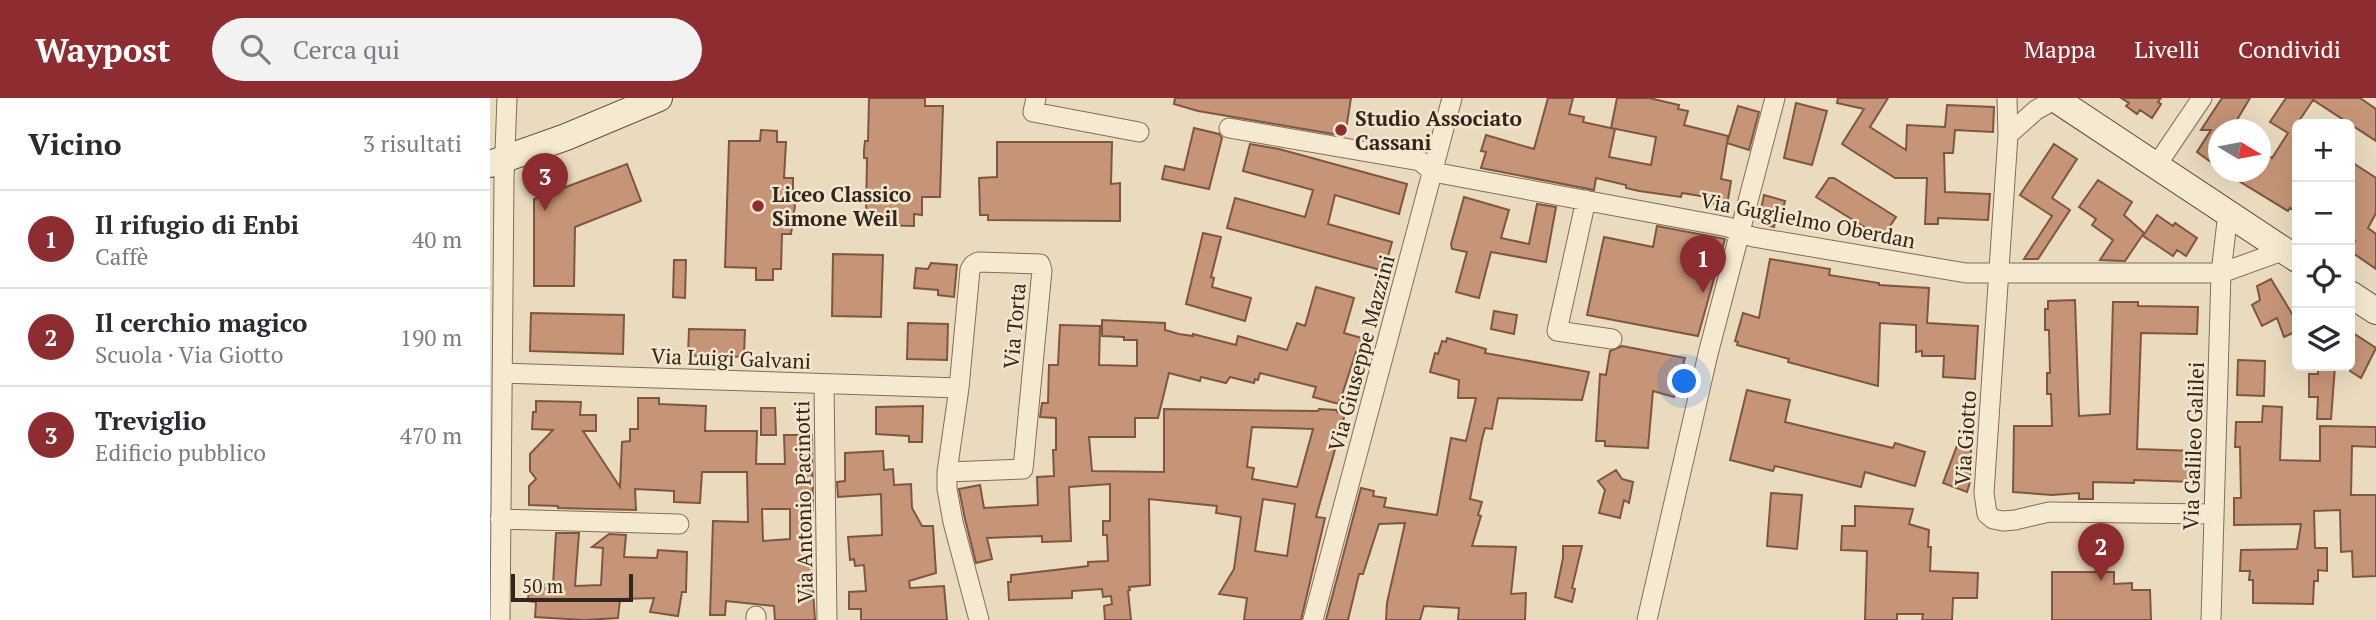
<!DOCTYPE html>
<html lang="it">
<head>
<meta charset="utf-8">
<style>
	body { margin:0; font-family:"PT Serif",serif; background:#f2f2f3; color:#2b2b33 }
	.controls { position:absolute; right:21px; top:21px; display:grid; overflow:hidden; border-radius:10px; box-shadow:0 7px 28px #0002 }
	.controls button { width:63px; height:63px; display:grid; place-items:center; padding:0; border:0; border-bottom:2px solid #e1e1e2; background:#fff; color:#2b2b33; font:35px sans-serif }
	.compass { position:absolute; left:1718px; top:21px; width:63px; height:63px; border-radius:50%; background:#fff; box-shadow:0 7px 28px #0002; rotate:100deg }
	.scale { position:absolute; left:21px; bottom:18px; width:122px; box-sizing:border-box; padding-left:7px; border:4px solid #32261c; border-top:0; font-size:19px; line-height:24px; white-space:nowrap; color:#32261c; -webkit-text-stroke:5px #f2e6ce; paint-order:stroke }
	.you { position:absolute; left:1195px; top:284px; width:24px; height:24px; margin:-18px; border:5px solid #fff; border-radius:50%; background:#1a73e8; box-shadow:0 0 0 10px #1a73e833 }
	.badge { display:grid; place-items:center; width:46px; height:46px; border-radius:50%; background:#8d2d31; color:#fff; font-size:23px; font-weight:700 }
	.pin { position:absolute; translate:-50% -58px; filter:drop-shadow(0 2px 4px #0008) }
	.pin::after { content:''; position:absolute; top:37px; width:24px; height:21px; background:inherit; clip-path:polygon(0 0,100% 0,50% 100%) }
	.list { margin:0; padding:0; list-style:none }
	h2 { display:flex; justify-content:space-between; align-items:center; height:91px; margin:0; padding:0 28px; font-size:30px }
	h2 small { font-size:23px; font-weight:400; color:#7c7c81 }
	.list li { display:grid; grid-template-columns:46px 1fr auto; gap:21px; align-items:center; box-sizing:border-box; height:98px; padding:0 28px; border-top:2px solid #e1e1e2 }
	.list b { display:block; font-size:26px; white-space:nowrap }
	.list p { margin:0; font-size:23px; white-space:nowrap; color:#7c7c81 }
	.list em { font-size:23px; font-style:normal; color:#7c7c81 }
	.icon { flex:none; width:38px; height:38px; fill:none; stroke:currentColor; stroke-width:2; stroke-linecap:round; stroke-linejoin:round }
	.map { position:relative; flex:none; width:1886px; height:522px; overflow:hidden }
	header { display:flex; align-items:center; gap:42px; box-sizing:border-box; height:98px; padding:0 35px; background:#8d2d31; color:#fff }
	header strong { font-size:33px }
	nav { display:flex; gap:38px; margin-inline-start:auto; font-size:24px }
	.search { width:490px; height:63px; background:#f2f2f3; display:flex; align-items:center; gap:18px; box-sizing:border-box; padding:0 24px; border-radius:38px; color:#7c7c81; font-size:26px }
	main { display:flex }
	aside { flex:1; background:#fff }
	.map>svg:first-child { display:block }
</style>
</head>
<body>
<header>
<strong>Waypost</strong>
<div class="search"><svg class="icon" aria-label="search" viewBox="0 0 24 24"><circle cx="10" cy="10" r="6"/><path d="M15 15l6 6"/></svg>Cerca qui</div>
<nav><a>Mappa</a><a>Livelli</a><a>Condividi</a></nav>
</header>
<main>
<aside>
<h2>Vicino<small>3 risultati</small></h2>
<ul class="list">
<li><span class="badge">1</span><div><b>Il rifugio di Enbi</b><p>Caffè</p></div><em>40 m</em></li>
<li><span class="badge">2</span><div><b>Il cerchio magico</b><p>Scuola · Via Giotto</p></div><em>190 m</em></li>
<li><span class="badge">3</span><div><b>Treviglio</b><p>Edificio pubblico</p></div><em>470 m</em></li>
</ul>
</aside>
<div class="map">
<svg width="1886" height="522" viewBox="0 0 1886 522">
	<rect width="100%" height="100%" fill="#eadbbf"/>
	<path fill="#c69577" stroke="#7f5640" stroke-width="2" fill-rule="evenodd" d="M379 0H435V8H453L450 99H432V117L424 116V128L383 127V115H376L377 60H374V52L375 43H378Z
		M685 0H861L855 38 708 13 684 6Z
		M1058 0H1083L1079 16 1094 19 1093 24 1125 31 1119 59 1161 67 1166 39 1121 30 1127 0H1159L1189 7 1188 11 1198 13 1194 27 1238 38 1237 45 1248 8 1269 14 1259 52 1237 45 1231 81 1241 83 1237 108 1216 104 1217 99 1192 95 1191 99 1149 93 1136 90V87L1106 80 1104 92 991 70 996 54 991 53 996 37 1044 51Z
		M1348 0H1398L1380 29 1416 52 1417 27 1455 29 1457 7 1504 9 1503 34 1465 32 1463 55H1454L1455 94 1500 96 1498 122 1448 120V126H1435L1437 80H1405L1352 46 1374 11 1347 5Z
		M1631 0H1671L1668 4 1671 6 1662 20 1650 12 1647 16 1636 8 1639 5Z
		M1732 0H1760L1741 32H1728V69L1707 54 1721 32H1711Z
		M1796 0H1870L1886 11V43L1823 2 1807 26V115L1800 110 1798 113 1734 74H1770V52L1782 60 1798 35 1780 24Z
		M1306 5 1337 13 1322 67 1294 60Z
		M704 30 729 36 732 40 719 91 672 81 675 68 694 72Z
		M271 32 287 33V44H296L294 80H303V100H306L301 136H292L291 171H283V182H266V170L235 169 239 43H270Z
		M507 44H622L621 86 630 85V123L498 122V117H490L489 80 507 79Z
		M760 46 789 51 917 86 909 116 845 97 838 126 902 144 894 173 737 130 745 100 815 119 823 92 753 73Z
		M1564 46 1587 61 1562 100 1580 112 1548 161H1534L1562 118 1530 97Z
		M1860 63 1886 80V115L1878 130 1886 136V171L1860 153 1865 143 1860 139Z
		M137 66 151 103 85 129 84 188H44V101Z
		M1339 80H1344L1406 119 1392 140 1326 99Z
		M1608 82 1642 104 1634 117 1654 135 1635 163 1610 162 1623 142 1602 127 1606 121 1589 109Z
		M1274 97 1295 103 1292 116 1288 115 1284 129 1270 125 1274 112 1271 111Z
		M974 99 1019 112 1011 140 1039 146 1047 106 1066 109 1056 164 1001 154 989 200 966 194 977 154 962 151 961 146Z
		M1667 117 1683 128 1685 125 1707 140 1696 158 1687 152 1683 158 1653 138Z
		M1167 128 1235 141 1208 238 1097 217 1114 139 1163 149Z
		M713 135 731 139 721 179 724 180 722 189 761 200 755 223 696 206Z
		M343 156 393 157 391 219 342 218Z
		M1280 161 1340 171 1339 177 1389 185V187L1439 190 1437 225 1488 228 1485 281 1453 279 1454 258H1432V253L1426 254V227L1390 225 1388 288 1298 264 1299 261 1247 247 1248 244 1245 243 1253 215 1269 220Z
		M184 162H196L195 200 183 199Z
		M441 165 467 167 464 199 448 197V192L424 190 426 170 438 171Z
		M1781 181 1807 224V233L1794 239 1787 220 1772 228 1762 207 1770 202 1767 188Z
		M826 189 864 200 854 235 875 241 871 256 866 254 849 306 823 299 826 289 770 275 768 282 765 281 764 285 740 279 736 285 711 279 710 283 679 275 668 320H645V339H599L602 373 674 374V311L828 313 829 311 847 312V314L855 316 826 419 835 420 811 522H754L757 500 729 496 744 471 751 419 726 415 727 408 659 401 660 487 639 489 640 492 638 493 641 522H615L614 508 622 506 621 498 613 499 612 491 582 493V500L519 502 518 484H521V477L598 468V464L618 463 617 437H613V423H620V386L579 389 581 443 552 444V438L497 440 502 461 486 465 475 421 469 391 490 387 494 410 548 407 547 379 564 378 563 352H566V320L550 319 552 305H558L559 267H568L570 227 610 228 609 267 647 268V242H634V239L612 238V222L675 225V232L689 236 703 238V236L746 247 748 238 797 252 807 225 815 228ZM762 329 823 331 807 389 762 381 764 370 757 369ZM773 401 805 406 797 458 765 453Z
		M1585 202 1589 318 1620 316 1623 204H1648V208L1708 209 1707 236 1651 235 1647 351 1705 353 1704 384 1644 382V385L1603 384V401H1589V395L1562 397 1523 394 1524 328H1562L1561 296H1557V275H1560L1559 232H1555V211H1558V203Z
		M1004 213 1027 217 1024 236 1001 231Z
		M41 215 134 217 133 256 40 253Z
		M418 225 458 226 457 262 417 261Z
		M199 231 255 232 254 258 230 260 198 257Z
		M1860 233 1886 250 1871 280 1860 273Z
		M957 240 996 251 995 255 1099 274 1092 302 1008 300 1002 331 995 330 992 341 980 401 992 404 988 417 991 418 982 448 1026 449 1021 496 1036 495 1035 522H968L969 510 934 508 930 522H896L897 505 915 425 889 426 873 476H869L858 522H836L871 390 884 393 883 398 896 400 894 409 947 417 961 340 976 343 986 300H968L969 282 940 274 945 255 948 256 952 243 956 244Z
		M1132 248 1195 260 1184 299 1163 293 1158 350 1115 348V343H1106L1110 276 1116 277 1120 253Z
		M1748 262 1775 263 1774 298 1747 297Z
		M1828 268H1845L1841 321H1827L1828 299H1819V276H1828Z
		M1257 292 1300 302 1295 324 1403 350 1405 345 1435 354 1425 388 1375 374 1371 389 1285 368 1283 373 1240 362Z
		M148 300H169V306L216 308 215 333H267L266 366H295L294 337H322L323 412 320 411V448L325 522H285L284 508 236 503 235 517H220L223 423 258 424 257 374H212L210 405 184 404V393L145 391 146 412 68 410V408L39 407V388L46 381 40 373V356L63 332 42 331 43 314H46V303L91 304 90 317H106V333H93L130 389 132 344 140 343V331H148ZM272 411H300V441L273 443Z
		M433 308 432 344H419V338L386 336V309Z
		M1773 308 1792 309 1790 362 1830 363V328L1886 329V349L1862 348 1861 397H1886V478L1863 479 1862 453 1851 454 1850 412 1824 413 1825 450H1837V473L1828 472V483H1824L1823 506 1763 505V482H1759L1760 473H1750L1751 452 1807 451 1811 426 1744 427V400H1751L1750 349H1745L1746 324H1772Z
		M271 310H285L286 337H271Z
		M1468 345 1481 349 1480 384 1477 394 1453 385Z
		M393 353 394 372 403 371 404 387 421 386 422 410 432 428H443L446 475 419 483 420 490 454 488 457 522H371V511H359V494L376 493 374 467 365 468 364 461 360 462 358 439 392 437 391 396 348 399 347 384 355 383V355Z
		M1126 372 1132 381 1143 384 1139 405 1134 402 1130 420 1109 415 1115 392 1108 383Z
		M1281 395 1312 397 1307 451 1277 448Z
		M1365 408 1423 411 1419 426 1439 432 1438 449H1441L1440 473 1488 475 1487 500H1463L1462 522H1432L1433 516H1407V522H1375L1377 453 1351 452 1352 428H1365Z
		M66 435H89L85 488 111 487 113 450 102 449 119 436 136 437 134 459 167 460 168 452 197 454 196 494H192L188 518 160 514 164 500 130 501 128 520 94 522 45 519 46 504 38 503 39 486 63 487Z
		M1073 448H1092L1082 490 1085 491 1082 504 1065 499 1073 460Z
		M1562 474H1624V486L1642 485V492H1660L1661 522H1562Z"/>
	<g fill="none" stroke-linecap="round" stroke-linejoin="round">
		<defs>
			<path id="minor" d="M546 0 543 14 649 34
				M1517 0 1518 37 1494 395 1497 416 1503 421 1513 423 1525 422 1559 414 1724 416
				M739 30 930 63 943 74 1238 129 1263 139 1476 175H1731L1795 152
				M1518 37 1546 12 1566 1
				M1666 68 1712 0
				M1096 102 1067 233 1122 241
				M12 275 469 290
				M334 286 337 522
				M457 374 533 371 552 172 550 166 488 164 483 167 480 172 469 290 457 374V391L463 424 489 522
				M10 421 189 426
				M266 518V522
				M10 522 14 80 17 0
				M823 522 962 0
				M1157 522 1218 256 1285 0
				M1721 522 1731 175 1738 115"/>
			<path id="secondary" d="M1564 0 1807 161
				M0 66 76 39 169 0
				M1860 196 1886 213"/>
		</defs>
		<use href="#minor" stroke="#826d59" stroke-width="21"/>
		<use href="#secondary" stroke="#634e3c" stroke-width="28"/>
		<use href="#minor" stroke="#f6e9d1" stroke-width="19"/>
		<use href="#secondary" stroke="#f6e9d1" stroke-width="26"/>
	</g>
	<g fill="#8d2d31" stroke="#f2e6ce" stroke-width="2.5">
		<circle cx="851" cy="32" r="7"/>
		<circle cx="268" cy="108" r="7"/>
	</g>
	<g text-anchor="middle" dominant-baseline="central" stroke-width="5" stroke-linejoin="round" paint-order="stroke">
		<g font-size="21" font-weight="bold" fill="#32261c" stroke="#f2e6ce" text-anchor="start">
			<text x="865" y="20">Studio Associato<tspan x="865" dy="24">Cassani</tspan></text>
			<text x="282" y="96">Liceo Classico<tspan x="282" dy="24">Simone Weil</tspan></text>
		</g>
		<g font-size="21" fill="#32261c" stroke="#f2e6ce">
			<text transform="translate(1318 122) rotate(11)">Via Guglielmo Oberdan</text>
			<text transform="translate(524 228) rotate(-85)">Via Torta</text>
			<text transform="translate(871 255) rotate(-75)">Via Giuseppe Mazzini</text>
			<text transform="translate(241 260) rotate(2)">Via Luigi Galvani</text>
			<text transform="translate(1475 340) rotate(-86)">Via Giotto</text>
			<text transform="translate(1703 348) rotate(-88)">Via Galileo Galilei</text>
			<text transform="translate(313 404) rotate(-91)">Via Antonio Pacinotti</text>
		</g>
	</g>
</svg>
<div class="controls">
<button>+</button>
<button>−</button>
<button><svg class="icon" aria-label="locate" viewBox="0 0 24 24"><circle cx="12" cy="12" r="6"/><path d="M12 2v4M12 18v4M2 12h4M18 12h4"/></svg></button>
<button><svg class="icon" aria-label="layers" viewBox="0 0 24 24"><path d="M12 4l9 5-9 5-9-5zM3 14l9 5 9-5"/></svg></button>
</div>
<svg class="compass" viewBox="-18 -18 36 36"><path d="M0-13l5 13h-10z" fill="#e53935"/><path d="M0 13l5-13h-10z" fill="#7c7c81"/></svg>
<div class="scale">50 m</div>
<div class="you"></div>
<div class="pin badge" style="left:1213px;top:195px">1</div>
<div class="pin badge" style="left:1611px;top:483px">2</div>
<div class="pin badge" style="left:55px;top:113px">3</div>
</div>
</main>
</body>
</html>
